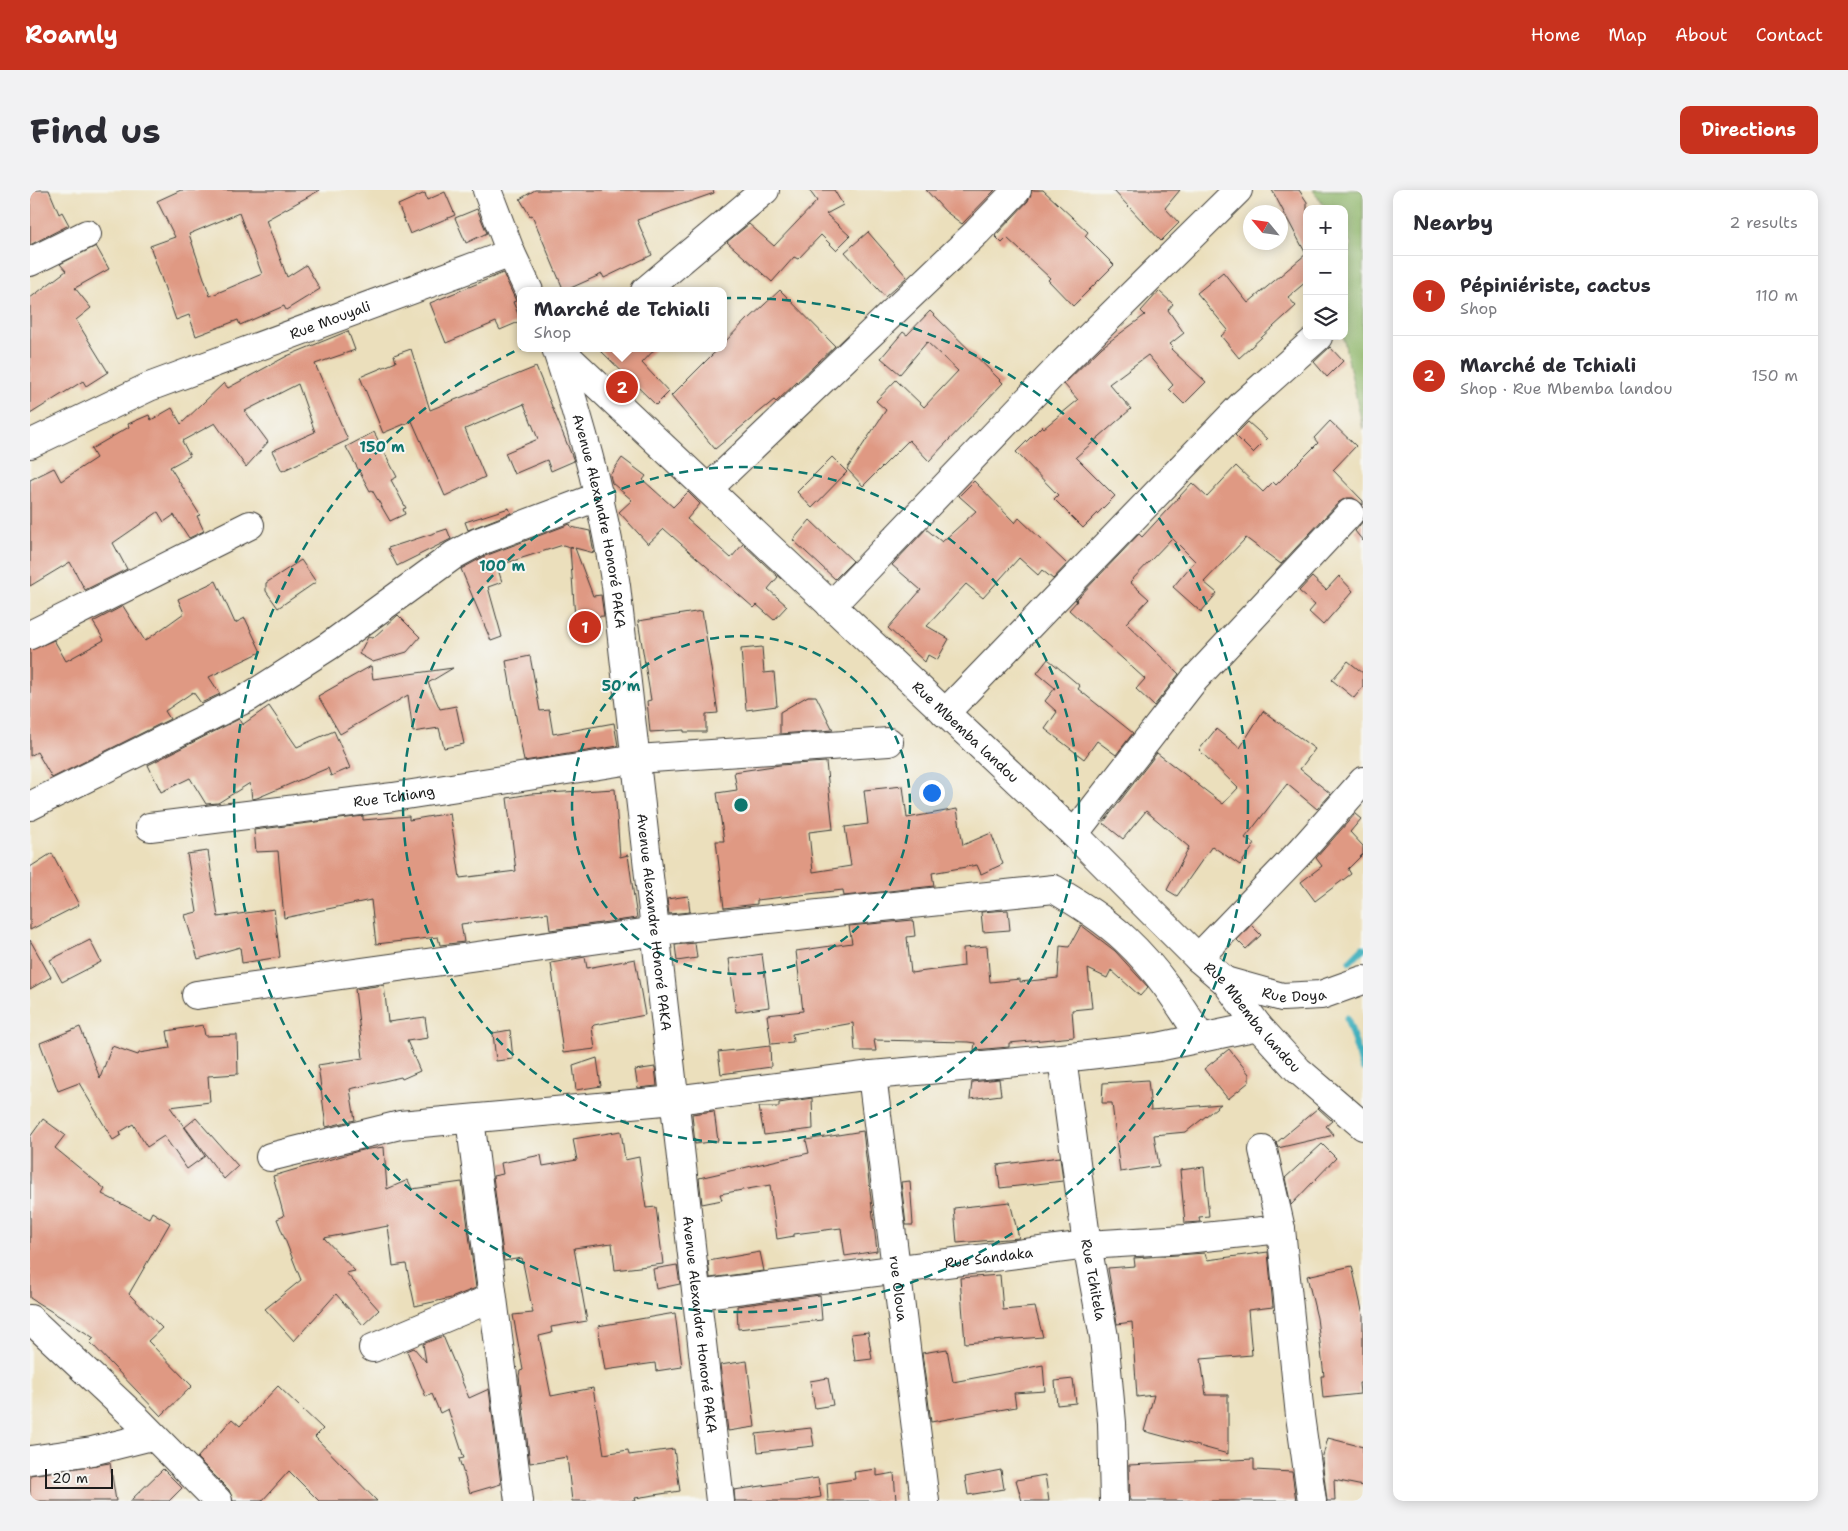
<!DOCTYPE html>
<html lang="en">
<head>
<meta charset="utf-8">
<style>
	body { margin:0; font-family:"Shantell Sans",sans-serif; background:#f2f2f3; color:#2b2b33 }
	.controls { position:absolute; right:15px; top:15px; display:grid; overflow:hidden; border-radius:10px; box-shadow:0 2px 12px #0003 }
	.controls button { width:45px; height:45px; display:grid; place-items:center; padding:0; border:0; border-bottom:1px solid #e1e1e2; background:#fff; color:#2b2b33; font:25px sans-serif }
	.compass { position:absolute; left:1213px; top:15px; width:45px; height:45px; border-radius:50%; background:#fff; box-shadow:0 2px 12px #0003; rotate:299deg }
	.scale { position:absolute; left:15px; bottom:12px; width:68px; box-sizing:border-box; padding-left:5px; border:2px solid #1c1c1c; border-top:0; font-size:14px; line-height:18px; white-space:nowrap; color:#1c1c1c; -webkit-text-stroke:4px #f6f6f2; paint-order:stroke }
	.you { position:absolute; left:901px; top:602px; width:18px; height:18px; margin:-12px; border:4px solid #fff; border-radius:50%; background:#1a73e8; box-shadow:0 0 0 8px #1a73e833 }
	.badge { display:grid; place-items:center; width:32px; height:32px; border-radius:50%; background:#c8321e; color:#fff; font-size:16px; font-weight:700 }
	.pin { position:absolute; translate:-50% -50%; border:2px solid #fff; box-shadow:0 1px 5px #0006 }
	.popup { position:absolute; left:487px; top:97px; width:210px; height:65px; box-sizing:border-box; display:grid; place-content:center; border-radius:10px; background:#fff; filter:drop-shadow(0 1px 4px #0005); font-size:16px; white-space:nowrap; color:#7c7c81 }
	.popup b { font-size:19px; color:#2b2b33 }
	.popup::after { content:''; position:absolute; left:50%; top:100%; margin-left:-10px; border:10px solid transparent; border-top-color:#fff }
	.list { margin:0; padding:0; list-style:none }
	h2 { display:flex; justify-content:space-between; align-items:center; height:65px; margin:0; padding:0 20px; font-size:21px }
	h2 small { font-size:16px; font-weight:400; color:#7c7c81 }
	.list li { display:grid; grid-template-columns:32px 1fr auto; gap:15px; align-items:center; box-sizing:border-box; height:80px; padding:0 20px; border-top:1px solid #e1e1e2 }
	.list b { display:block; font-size:19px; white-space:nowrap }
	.list p { margin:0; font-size:16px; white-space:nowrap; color:#7c7c81 }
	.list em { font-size:16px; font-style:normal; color:#7c7c81 }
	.icon { flex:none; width:28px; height:28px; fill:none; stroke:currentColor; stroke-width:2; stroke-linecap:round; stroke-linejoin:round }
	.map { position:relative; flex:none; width:1333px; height:1311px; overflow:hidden; border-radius:10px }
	header { display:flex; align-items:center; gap:30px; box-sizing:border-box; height:70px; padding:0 25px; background:#c8321e; color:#fff }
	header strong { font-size:24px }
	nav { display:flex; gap:28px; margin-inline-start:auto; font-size:18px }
	.intro { display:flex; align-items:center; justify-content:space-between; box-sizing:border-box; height:120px; padding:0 30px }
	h1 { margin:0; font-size:35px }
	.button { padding:12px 22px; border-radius:10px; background:#c8321e; color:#fff; font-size:18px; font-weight:700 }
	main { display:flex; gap:30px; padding:0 30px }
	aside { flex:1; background:#fff; border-radius:10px; box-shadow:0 2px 12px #0003 }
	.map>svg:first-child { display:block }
</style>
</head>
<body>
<header>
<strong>Roamly</strong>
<nav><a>Home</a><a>Map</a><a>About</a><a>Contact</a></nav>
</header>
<div class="intro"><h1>Find us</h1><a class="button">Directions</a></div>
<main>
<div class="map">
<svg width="1333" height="1311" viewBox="0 0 1333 1311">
	<rect width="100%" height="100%" fill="#f6f6f2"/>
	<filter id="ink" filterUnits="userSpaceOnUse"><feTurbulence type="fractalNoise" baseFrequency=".02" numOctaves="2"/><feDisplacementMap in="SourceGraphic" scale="10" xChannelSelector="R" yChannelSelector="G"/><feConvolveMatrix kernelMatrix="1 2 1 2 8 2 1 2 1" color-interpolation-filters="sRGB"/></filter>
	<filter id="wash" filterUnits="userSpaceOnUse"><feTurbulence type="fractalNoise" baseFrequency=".0096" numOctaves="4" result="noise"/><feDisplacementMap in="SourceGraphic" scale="20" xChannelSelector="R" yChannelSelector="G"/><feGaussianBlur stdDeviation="1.12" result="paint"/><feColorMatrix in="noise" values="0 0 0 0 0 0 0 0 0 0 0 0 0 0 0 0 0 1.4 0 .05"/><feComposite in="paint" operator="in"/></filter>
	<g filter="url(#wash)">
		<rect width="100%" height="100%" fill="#ebdfbc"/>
		<path fill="#92b86e" stroke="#576a45" d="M1283 0H1333V239L1313 146 1314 108 1321 54 1314 44V19H1296Z"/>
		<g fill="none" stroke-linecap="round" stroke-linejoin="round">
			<path stroke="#41b0bd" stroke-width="7" d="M1320 771 1333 758
				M1317 828 1333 878"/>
		</g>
		<g id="blocks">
			<path fill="#df9983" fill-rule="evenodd" d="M0 0H19L29 24 32 22 39 35 0 55Z
				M151 0H290L236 30 257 87 276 75 290 99 256 120 254 116 210 135 208 130 166 146 159 125 146 130 120 56 145 47 127 11ZM209 23 232 84 180 106 159 44Z
				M505 0H683L684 3 607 30 622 65 574 88 572 84 534 101 502 25 500 26 490 9Z
				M779 0H804L813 15 796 24 820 46 806 60 791 45 768 69 764 67 742 92 697 52 719 34 744 56 787 11Z
				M896 0H965L932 34 915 21Z
				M1002 0H1013L1058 42 1055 46 1084 75 1043 116 1018 90 1020 88 977 48 972 53 965 46 998 11Z
				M1083 0H1150L1135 18 1149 33 1131 51Z
				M1242 0H1269L1277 12V91L1258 107 1266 116 1209 168 1191 146 1198 140 1167 103 1193 82 1218 113 1276 64Z
				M415 2 425 25 380 44 368 15 395 3 397 10Z
				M447 19 457 43 436 53 425 28Z
				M838 42 877 87 855 107 815 62Z
				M66 56 79 79 45 98 61 118 46 130 78 182 56 196 53 191 0 224V108L36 81 30 74Z
				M473 83 486 111 483 112 491 131 470 140 466 132 416 153 400 113Z
				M750 100 805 156 746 212 744 210 685 259 641 206 682 165 690 158H693V154L718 128 719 129Z
				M1129 101 1143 114 1138 120 1154 143 1140 154 1143 157 1141 159 1176 192 1154 214 1139 199 1143 195 1118 165 1079 194 1101 219 1046 267 1085 306 1053 338 1024 309 1028 305 986 262 1012 236 1014 238 1048 210 1034 194 1072 157 1115 125 1111 121Z
				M900 121 973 193 899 271 879 250 833 296 817 279 856 220 846 211 866 190 894 217 928 181 897 152 870 184 851 168 873 142 877 145Z
				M318 141 325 160 285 174 318 250 252 281 242 261 285 242 268 194 215 221 238 252 216 277 185 233 152 251 160 266 140 277 170 325 167 326 174 341 159 348 144 325 134 332 128 322 83 353 97 379 55 400 40 372 0 396V290L24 278 31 291 66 268 61 259 99 237 98 234 119 225 121 230 142 218 151 234 194 193 198 198 257 166Z
				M1300 157 1313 171 1297 187 1284 172Z
				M568 158H626L612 173 639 202 626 215Z
				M381 159 400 220 506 177 544 271 521 281 517 270 484 284 475 263 508 249 494 214 435 239 455 287 415 306 382 231 353 243 330 187 366 172 364 165Z
				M1300 231 1326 256 1303 280 1333 311V315L1323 308H1316L1309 312 1251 374 1216 348 1174 392 1187 403 1171 422 1143 397 1165 371 1142 348 1100 392 1119 409 1096 433 1149 484 1124 516 1106 499 1115 489 1039 420 1047 411 1046 410 1109 344 1112 347 1162 293 1177 307 1206 276 1233 302 1243 292 1246 295 1288 253 1284 248Z
				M1218 232 1237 249 1223 263 1205 245Z
				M344 242 367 287 361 290 376 318 373 319 375 324 360 331 342 300 340 301 316 257Z
				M802 267 817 282 782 318 767 302Z
				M592 268 616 286 613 290 643 317 658 302 670 314 657 329 701 368 713 354 748 387 738 399 757 416 744 430 727 415 724 418 634 339 618 354 589 322 602 310 582 293 580 285Z
				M944 291 985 333 989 328 1037 374 1023 389 1012 380 1008 385 989 368 953 408 936 394 897 436 919 449 907 470 898 465 895 472 858 438 891 400 862 375 896 339 912 352 946 321 929 306Z
				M479 318 481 323 438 340 435 332Z
				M780 330 823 371 805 389 763 350Z
				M1333 331V351L1325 341Z
				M540 334 541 337 560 341 564 363 545 358 563 406 571 405 574 426 545 428 540 358H543L533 355 467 376 472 392 458 397 472 447 461 451 431 379 455 366Z
				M417 339 421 349 367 376 358 358Z
				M271 370 286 392 248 418 236 401V393Z
				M1309 386 1323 401 1293 435 1279 422 1285 415 1269 401 1282 387 1296 400Z
				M186 391 205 433 215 428 231 462 179 487 190 504 171 513 163 502 135 521 140 529 22 588 7 562 0 566V460L24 450 36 471 74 450 63 432 93 416 115 451 154 423 148 409Z
				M672 421 688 523 676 524V542H654V540L620 542 617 511 621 510 608 431Z
				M368 425 390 447 377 462 343 472 329 464 338 447 343 448Z
				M732 457 734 483 744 482 747 516 716 520 711 459Z
				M500 466 510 521 519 520 523 544 584 533 588 556 494 571 476 471Z
				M1018 469 1050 496 1048 499 1103 543 1086 565 1067 551 1054 569 1015 539 1027 522 1015 511 1025 498 1007 483Z
				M1318 471 1333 483V497L1324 508 1302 490Z
				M341 476 343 489 423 478 398 493 410 519 426 516 434 554 414 558 409 538 383 542 378 505 310 544 288 506Z
				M778 506H786L803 540 750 544V522Z
				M239 516 267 557 304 541 320 578 301 586 298 578 227 608 222 609 220 593 188 613 176 614 160 588 131 602 118 575 209 529 212 535Z
				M1233 521 1285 559 1270 579 1301 604 1287 619 1257 594 1215 648 1225 654 1210 675 1182 656 1147 706 1137 700 1159 657 1116 621 1093 649 1073 633 1127 563 1193 614 1208 598 1169 560 1186 539 1210 558Z
				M796 572 803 639 779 642 783 682 821 676 815 637 838 634 834 600 873 596 877 628 927 619 933 655 961 643 973 674 951 684 947 675 902 683 904 696 814 706 813 700 727 710V714L694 718 686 651H694L687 603 707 600 704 582 750 575Z
				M585 599 590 667 598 665 607 728 520 740 518 723 431 734 434 752 410 755 408 747 346 754 341 710 254 728 248 661 226 662 224 640 333 626V630L379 626V630L420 623 430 688 486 681 477 608 500 604Z
				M1325 624 1331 629 1320 642 1333 656V664L1318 679 1321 684 1285 711 1271 692 1292 676 1286 668Z
				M178 661 188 727 244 719 250 767 212 773 210 757 168 769 155 725 167 722 157 664Z
				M22 663 49 715 0 740V677Z
				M658 706 660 722 639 724 637 709Z
				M978 720 980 740 953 742 951 722Z
				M883 730 885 746 877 747 881 783 934 776 933 758 957 756 960 792 990 789V792L1028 788 1030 756 1039 757 1051 735 1085 761 1118 797 1110 806 1081 780 1077 788 1058 779 1062 818 1042 820 1044 847 979 853V857L944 860 945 853 938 852 844 850 846 861H825L823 833 762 844 763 852 741 854 737 825 773 821 766 761 822 753 819 736Z
				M1221 735 1231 745 1216 759 1207 750Z
				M0 750 21 787 0 799Z
				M60 750 71 772 32 792 20 770Z
				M665 753 667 768 647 771 645 755Z
				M732 764 739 817 706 822 699 769Z
				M555 767 557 778 605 769 615 825 564 835 562 837 565 859 533 863 521 773Z
				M354 795 358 832 395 827 398 848 377 851 390 881 372 889 371 887 320 899 325 930 296 937 288 875 333 868 325 799Z
				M173 835 175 846 207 845 208 884 178 886 180 912 140 917 175 966 157 979 134 946 117 957 103 934 90 942 91 945 83 950 49 893 28 901 10 853 50 837 70 888 82 856 108 865 109 863 140 858 137 841Z
				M480 840 483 869 466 871 463 843Z
				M740 856 741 877 691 884 688 862Z
				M1199 859 1219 884V892L1198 909 1174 879Z
				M567 868 571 896 546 900 543 876Z
				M625 877 627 896 608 898 605 880Z
				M969 889 971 905 940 909 942 892Z
				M1118 890 1121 920 1191 914 1156 942 1124 945 1129 976 1090 982 1082 913H1072L1073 893Z
				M782 908 783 939 734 945 729 917H749V913Z
				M1288 918 1302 931 1296 936 1304 945 1248 958 1246 953Z
				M684 921 688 951 665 954 662 924Z
				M166 928 208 976 194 989 155 937Z
				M13 929 35 945 25 958 75 999 72 1004 119 1028 122 1022 140 1033 99 1104 132 1138 118 1151 162 1196 131 1226 60 1152 64 1148 0 1108V947Z
				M591 941 595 970 609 967 616 1018 626 1017 633 1074 585 1080 582 1053 544 1058 557 1131 521 1137 522 1143 509 1146 521 1206 563 1198 574 1264 598 1260 599 1265 644 1259 650 1301 605 1308 606 1311H542L537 1267 500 1273 489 1186 490 1181 493 1180 483 1125 503 1123 492 1068 474 1071 463 986 473 984 471 973 511 965 513 976 547 970 543 949Z
				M833 941 847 1061 815 1066 811 1038 764 1044V1046L747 1049 740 995 690 1004 692 1010 672 1014 669 988 779 963 776 950Z
				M1292 954 1306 968 1261 1015 1255 988Z
				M354 957 357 999 378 990 382 999 432 992 446 1098 421 1108 385 1116 376 1074 363 1076 358 1036 294 1048 325 1081 316 1083 349 1120 333 1135 306 1104 264 1151 235 1119 271 1090 247 1029 254 1026 243 986 332 960Z
				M1030 967 1033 991 970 998 967 975Z
				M1174 977 1179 1026 1169 1027 1170 1032 1155 1033 1150 980Z
				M880 991 883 1035H876L871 992Z
				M980 1012 989 1048 927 1053 924 1018Z
				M730 1062 734 1081 680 1088 678 1071Z
				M1238 1062 1243 1117 1218 1120 1222 1165 1171 1169 1176 1205H1198V1264L1114 1241 1124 1205 1107 1207 1102 1132 1087 1134 1078 1078 1105 1076 1104 1068 1175 1063 1177 1070Z
				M647 1075 650 1094 626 1099 623 1079Z
				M1322 1076 1333 1125V1193H1329L1330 1204 1293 1208 1291 1186H1294L1287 1128 1277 1086Z
				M970 1085 973 1120 1005 1117 1013 1147 935 1153 930 1088Z
				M790 1105 792 1130 708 1139 707 1116Z
				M645 1123 652 1177 626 1181 625 1173 575 1180 568 1136Z
				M838 1142 842 1169 825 1171 821 1144Z
				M413 1146 439 1208 459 1199 471 1294 440 1303 429 1269 434 1268 418 1219 410 1223 402 1204 396 1207 377 1161 384 1158 396 1172 393 1154Z
				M917 1159 923 1192 1013 1175 1015 1201 984 1203 986 1217 901 1232 892 1163Z
				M717 1171 725 1237 698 1241 690 1175Z
				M798 1188 803 1215 785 1218 780 1191Z
				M1043 1189 1046 1213 1027 1215 1025 1191Z
				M248 1196 293 1239 285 1247 347 1311H289L259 1281 232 1311H203L199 1300 167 1268 202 1229 210 1236Z
				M781 1238 784 1256 728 1262 726 1244Z
				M1298 1248 1333 1257V1296L1304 1290 1305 1311H1297L1292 1269Z
				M1224 1269V1280L1262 1282 1266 1311H1100L1099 1275Z
				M80 1273 86 1311H0V1285Z
				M133 1279 152 1298 139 1311H100Z
				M847 1279V1286L864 1283 866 1311H798L797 1293 825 1289 824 1282Z
				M971 1280 974 1299 938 1305 935 1287Z
				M1015 1285 1019 1311H992L986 1290Z
				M788 1288 791 1307 767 1311H705L704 1300Z"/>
		</g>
	</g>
	<g filter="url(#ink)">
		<use href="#blocks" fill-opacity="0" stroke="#3b3934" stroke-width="1"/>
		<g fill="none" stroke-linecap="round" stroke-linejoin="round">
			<defs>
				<g id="minor">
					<path d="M457 0 481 63 499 101"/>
					<path d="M0 72 57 44"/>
					<path d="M615 101 735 0"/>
					<path id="s1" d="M526 158C553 238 573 312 586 396L690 1311"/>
					<path id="s2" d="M528 158 1044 644 1168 768 1195 791 1228 836 1268 880 1333 936"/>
					<path id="s3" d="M0 254 119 197 481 63"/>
					<path d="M678 299 947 42 987 0"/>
					<path d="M801 416 1033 173 1208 0"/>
					<path d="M0 445 220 335"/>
					<path d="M915 523 1213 214 1288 147"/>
					<path d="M0 616 219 507 299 456 424 365 448 352 570 306"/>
					<path id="s4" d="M120 637 363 607 607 569 859 552"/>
					<path d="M1044 644 1164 490 1320 323"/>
					<path d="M1168 768 1272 660 1333 591"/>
					<path id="s5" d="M1195 791 1252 807 1291 805 1333 790"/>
					<path d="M166 805 627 741 1024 699C1049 714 1075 730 1096 750 1126 778 1149 813 1171 848"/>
					<path id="s6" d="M1032 868 1057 1055 1074 1147 1082 1233 1084 1311"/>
					<path id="s7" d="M842 885 895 1311"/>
					<path d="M440 929 489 1311"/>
					<path d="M1233 960 1251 1039 1270 1226 1282 1311"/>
					<path d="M240 967 370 935 645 910 842 885 1032 868 1128 857 1228 836"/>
					<path id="s8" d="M667 1105 1057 1055 1155 1049 1251 1039"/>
					<path d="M0 1129 107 1229 188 1311"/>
					<path d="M343 1158 462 1108"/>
					<path d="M0 1270 62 1261 122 1246"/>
				</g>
			</defs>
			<use href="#minor" stroke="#3b3934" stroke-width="30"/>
			<use href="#minor" stroke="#fff" stroke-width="28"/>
		</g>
	</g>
	<g fill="none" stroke="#0f766e" stroke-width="2.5" stroke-dasharray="9 6">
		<circle cx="711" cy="615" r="169"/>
		<circle cx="711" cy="615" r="338"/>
		<circle cx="711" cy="615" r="507"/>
	</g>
	<g text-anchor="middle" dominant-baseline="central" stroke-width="4" stroke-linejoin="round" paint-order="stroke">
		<g font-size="14" fill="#1c1c1c" stroke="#f6f6f2">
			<text stroke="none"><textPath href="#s3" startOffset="325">Rue Mouyali</textPath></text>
			<text stroke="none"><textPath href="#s1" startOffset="179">Avenue Alexandre Honoré PAKA</textPath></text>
			<text stroke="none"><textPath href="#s2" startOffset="560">Rue Mbemba landou</textPath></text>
			<text stroke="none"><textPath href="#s4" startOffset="246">Rue Tchiang</textPath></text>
			<text stroke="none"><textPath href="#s1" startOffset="584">Avenue Alexandre Honoré PAKA</textPath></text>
			<text stroke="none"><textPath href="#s5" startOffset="71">Rue Doya</textPath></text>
			<text stroke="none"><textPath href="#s2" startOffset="965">Rue Mbemba landou</textPath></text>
			<text stroke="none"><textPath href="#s8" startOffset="294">Rue Sandaka</textPath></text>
			<text stroke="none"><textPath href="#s6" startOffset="224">Rue Tchitela</textPath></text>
			<text stroke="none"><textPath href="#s7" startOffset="215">rue Oloua</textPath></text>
			<text stroke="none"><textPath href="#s1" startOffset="989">Avenue Alexandre Honoré PAKA</textPath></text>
		</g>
	</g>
	<circle cx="711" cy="615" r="8" fill="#0f766e" stroke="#f6f6f2" stroke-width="2.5"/>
	<g font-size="15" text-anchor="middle" font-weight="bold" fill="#0f766e" stroke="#f6f6f2" stroke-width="4" stroke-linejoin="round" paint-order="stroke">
		<text x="352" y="262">150 m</text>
		<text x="472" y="381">100 m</text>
		<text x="591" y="501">50 m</text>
	</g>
</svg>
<div class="controls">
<button>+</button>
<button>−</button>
<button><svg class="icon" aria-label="layers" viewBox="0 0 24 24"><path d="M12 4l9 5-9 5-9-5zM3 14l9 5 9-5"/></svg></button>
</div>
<svg class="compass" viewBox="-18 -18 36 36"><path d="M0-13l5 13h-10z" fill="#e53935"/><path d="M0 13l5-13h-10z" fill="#7c7c81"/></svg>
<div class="scale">20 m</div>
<div class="you"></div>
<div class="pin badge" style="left:555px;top:437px">1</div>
<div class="pin badge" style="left:592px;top:197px">2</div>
<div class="popup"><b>Marché de Tchiali</b>Shop</div>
</div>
<aside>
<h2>Nearby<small>2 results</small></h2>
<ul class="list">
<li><span class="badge">1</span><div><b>Pépiniériste, cactus</b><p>Shop</p></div><em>110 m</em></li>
<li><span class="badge">2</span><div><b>Marché de Tchiali</b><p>Shop · Rue Mbemba landou</p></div><em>150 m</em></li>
</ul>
</aside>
</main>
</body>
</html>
